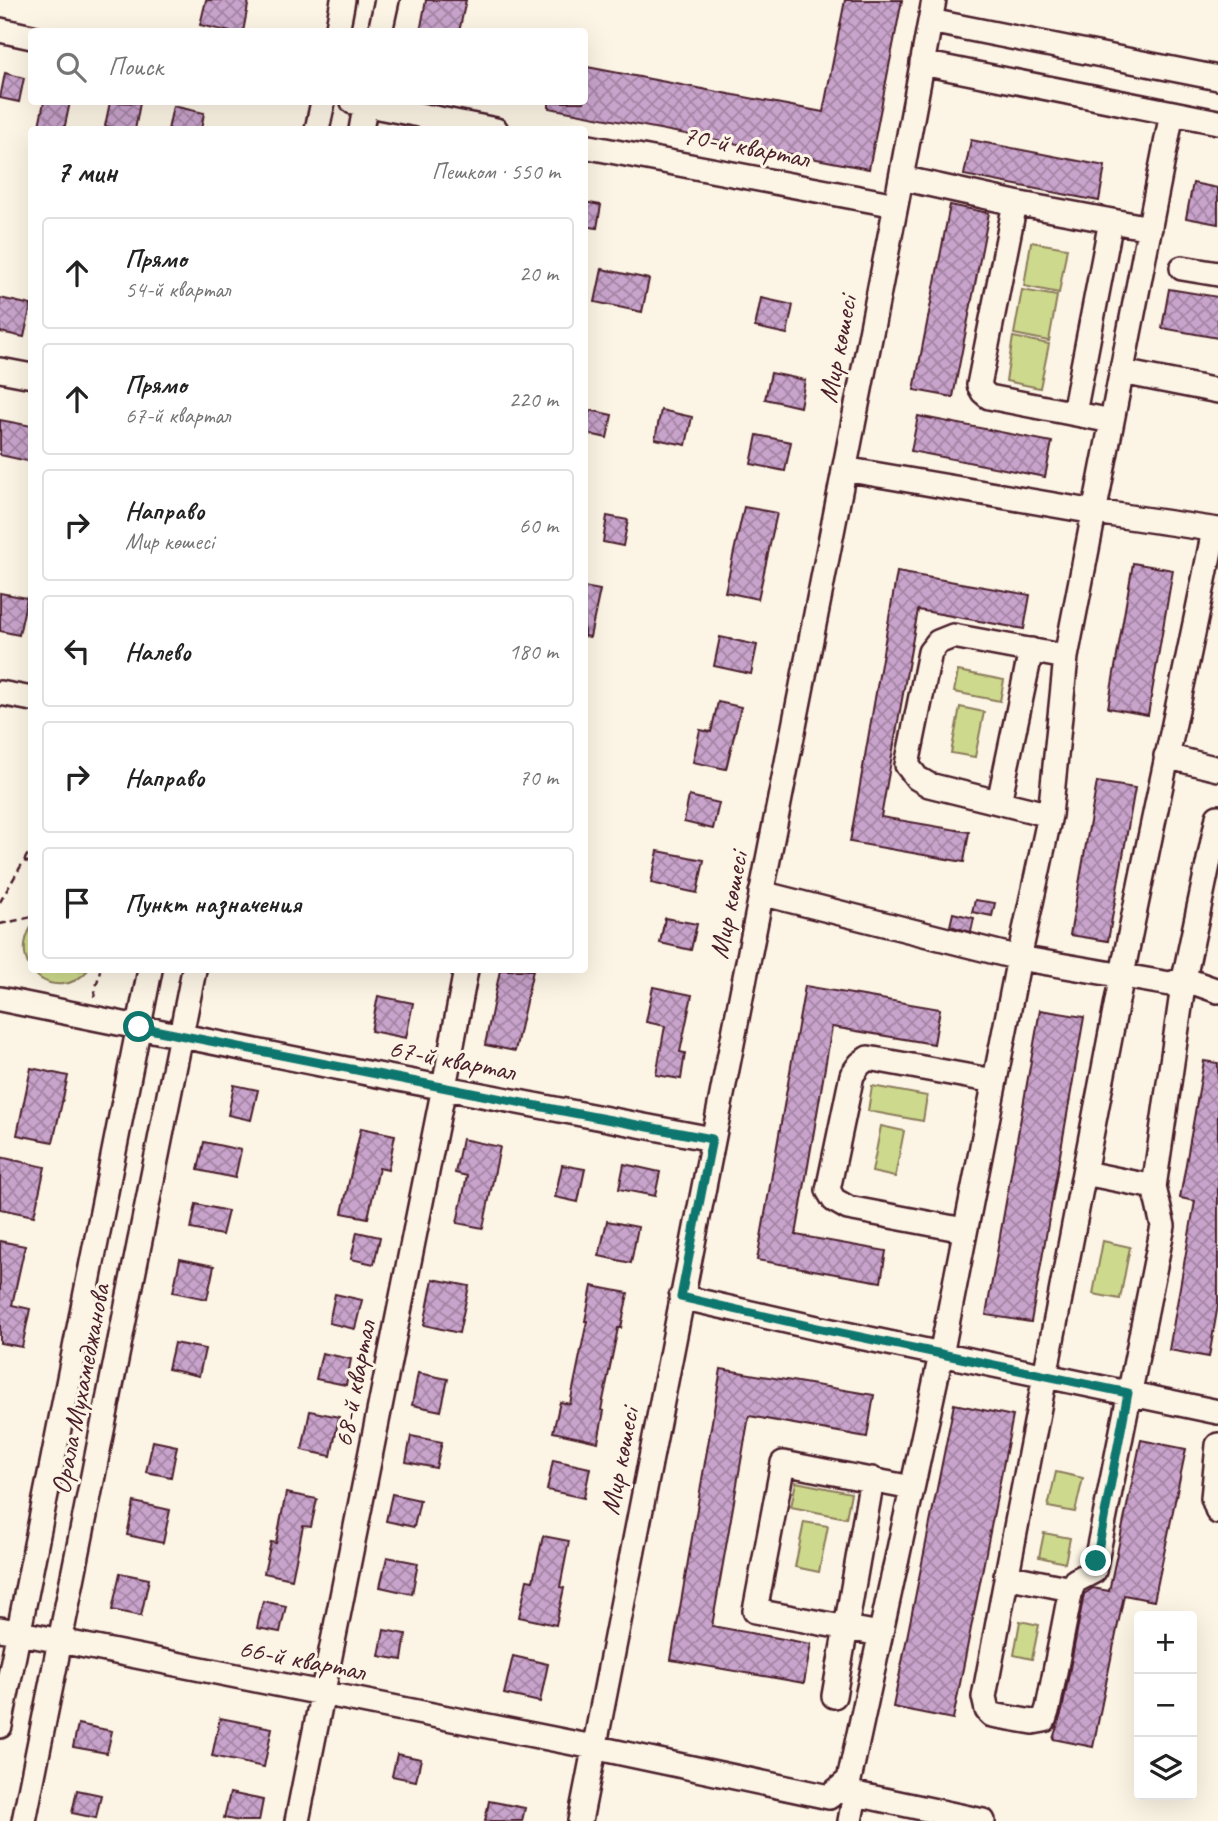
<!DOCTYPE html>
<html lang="ru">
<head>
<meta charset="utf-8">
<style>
	body { margin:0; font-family:Caveat,sans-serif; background:#f2f2f2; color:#222 }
	.controls { position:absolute; right:21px; bottom:21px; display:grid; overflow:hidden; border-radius:7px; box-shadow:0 7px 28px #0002 }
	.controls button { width:63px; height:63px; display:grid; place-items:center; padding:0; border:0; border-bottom:2px solid #e0e0e0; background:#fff; color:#222; font:35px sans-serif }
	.stop { position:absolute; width:21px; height:21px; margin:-16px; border:5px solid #0f766e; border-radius:50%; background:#fff }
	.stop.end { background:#0f766e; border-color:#fff; box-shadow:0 2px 7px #0008 }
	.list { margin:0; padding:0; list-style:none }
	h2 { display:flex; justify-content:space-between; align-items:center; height:91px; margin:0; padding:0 28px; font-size:30px }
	h2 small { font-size:23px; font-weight:400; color:#767676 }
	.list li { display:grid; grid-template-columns:46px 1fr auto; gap:21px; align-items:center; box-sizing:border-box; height:112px; margin:0 14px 14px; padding:0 14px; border:2px solid #e0e0e0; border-radius:7px }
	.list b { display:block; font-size:26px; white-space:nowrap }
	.list p { margin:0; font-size:23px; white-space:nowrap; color:#767676 }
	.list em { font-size:23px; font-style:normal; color:#767676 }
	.icon { flex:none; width:38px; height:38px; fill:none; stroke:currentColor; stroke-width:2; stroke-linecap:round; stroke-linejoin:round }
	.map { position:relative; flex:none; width:1218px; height:1821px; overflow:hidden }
	.search { position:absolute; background:#fff; box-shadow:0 7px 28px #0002; left:28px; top:28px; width:560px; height:77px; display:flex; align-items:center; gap:18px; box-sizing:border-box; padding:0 24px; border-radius:7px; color:#767676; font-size:26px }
	.panel { position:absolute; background:#fff; box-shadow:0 7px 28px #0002; left:28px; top:126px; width:560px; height:847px; border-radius:7px }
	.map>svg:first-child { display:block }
</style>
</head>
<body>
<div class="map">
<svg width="1218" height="1821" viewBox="0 0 1218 1821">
	<defs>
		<pattern id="building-cross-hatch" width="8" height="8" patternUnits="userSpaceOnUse" patternTransform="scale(1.75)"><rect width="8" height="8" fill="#c8a3cb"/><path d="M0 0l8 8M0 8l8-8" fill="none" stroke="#a484a5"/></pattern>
	</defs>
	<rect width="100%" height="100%" fill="#fcf5e5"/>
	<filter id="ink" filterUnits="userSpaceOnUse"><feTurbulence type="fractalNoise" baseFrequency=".0143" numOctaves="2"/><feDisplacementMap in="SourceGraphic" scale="14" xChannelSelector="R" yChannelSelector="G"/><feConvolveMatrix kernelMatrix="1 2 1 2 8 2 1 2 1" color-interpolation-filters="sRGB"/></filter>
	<g filter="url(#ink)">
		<path fill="#cdd98c" stroke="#8c7c5c" stroke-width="2" d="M1031 242 1067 248 1059 293 1024 286Z
			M1022 290 1057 296 1049 341 1014 334Z
			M1013 337 1049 344 1040 388 1006 381Z
			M958 671 1004 680 1000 701 954 692Z
			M960 707 984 712 975 757 951 753Z
			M31 927 32 970H88C58 1005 7 970 31 927Z
			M872 1086 927 1096 923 1121 868 1111Z
			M881 1126 904 1131 895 1177 872 1172Z
			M1103 1241 1130 1247 1120 1299 1093 1294Z
			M1056 1472 1083 1478 1075 1512 1048 1507Z
			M796 1482 851 1493 846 1518 791 1507Z
			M804 1522 828 1526 819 1572 795 1567Z
			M1044 1533 1070 1538 1065 1563 1039 1557Z
			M1020 1621 1039 1625 1032 1659 1014 1655Z"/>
		<path fill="url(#building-cross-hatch)" stroke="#4a1f2b" stroke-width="2" d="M206 0H249L243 32H231L200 25Z
			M426 0H466L459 32H420Z
			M845 0H902L869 169 549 108V102H584V78L587 67 823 112Z
			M5 73 24 78 19 102 0 98Z
			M44 102H70L64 130H38Z
			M110 102 140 103 135 130H124L105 126Z
			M173 106 204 113 201 130H168Z
			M971 140 1105 166 1099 201 964 175Z
			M1193 183 1218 188V224L1186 218Z
			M584 202 601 205 597 228 584 226Z
			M950 205 989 213 953 397 914 390Z
			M602 269 649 279 642 312 595 302Z
			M1169 289 1218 297V338L1162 328Z
			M0 298 31 305 24 337 0 332Z
			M761 298 793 305 787 334 755 327Z
			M771 373 805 380 800 407 765 399Z
			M590 410 612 415 607 438 585 433Z
			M661 410 692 417 686 445 655 439Z
			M918 416 1052 442 1045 477 911 451Z
			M0 420 32 426V462L0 455Z
			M757 435 791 442 785 471 751 464Z
			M744 507 777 513 758 599 725 592Z
			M607 516 628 520 623 546 603 542Z
			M1133 563 1173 570 1148 715 1108 708Z
			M897 572 1030 595 1024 629 918 610 881 817 969 832 964 862 850 842Z
			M584 587 600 590 590 637 584 636Z
			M0 593 27 598 19 635 0 631Z
			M720 637 757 645 751 674 714 666Z
			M718 702 741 707 726 769 693 762 700 730 711 732Z
			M1097 782 1135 788 1108 941 1070 935Z
			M689 796 719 803 713 829 684 822Z
			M658 851 704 860 697 893 651 883Z
			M975 900 995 903 992 916 972 912Z
			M953 913 974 918 971 932 950 926Z
			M665 918 697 924 691 950 660 943Z
			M500 970H533L515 1051 485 1045Z
			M805 986 940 1009 934 1044 832 1027 796 1235 886 1251 881 1282 757 1260Z
			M653 987 692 995 680 1052 685 1053 681 1079 656 1075 665 1026 646 1022Z
			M378 996 413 1003 406 1038 371 1031Z
			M1040 1010 1084 1017 1031 1322 986 1315Z
			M1204 1061 1218 1063V1305L1209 1357 1169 1350 1195 1201 1180 1198Z
			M31 1068 68 1076 53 1142 17 1135Z
			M234 1085 258 1090 251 1120 228 1115Z
			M361 1128 395 1135 388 1170 379 1168 368 1218 342 1213Z
			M462 1139 500 1147 483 1228 457 1223 467 1176 455 1173Z
			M204 1142 241 1150 235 1178 198 1170Z
			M0 1157 45 1167 34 1216 0 1209Z
			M624 1164 660 1172 655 1196 619 1189Z
			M562 1165 585 1169 578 1202 555 1197Z
			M196 1204 228 1211 222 1235 191 1229Z
			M607 1221 638 1227 631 1263 599 1256Z
			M357 1232 380 1237 374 1264 351 1259Z
			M0 1241 25 1246 12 1305 30 1309 22 1347 0 1343Z
			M180 1259 214 1266 207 1299 173 1292Z
			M433 1279 469 1286 459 1333 424 1325Z
			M592 1286 628 1293 621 1328H618L601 1410 604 1411 598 1442 553 1432 560 1402 570 1404 587 1321H585Z
			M335 1294 362 1300 355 1329 329 1323Z
			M174 1343 205 1349 199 1376 168 1369Z
			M322 1353 351 1359 346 1385 316 1379Z
			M721 1369 874 1395 867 1437 749 1416 712 1626 811 1644 804 1683 671 1660Z
			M418 1373 448 1379 441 1411 412 1405Z
			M954 1404 1013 1416 953 1719 893 1707Z
			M310 1411 339 1417 331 1456 302 1450Z
			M411 1436 442 1442 436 1468 406 1462Z
			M1141 1440 1186 1449 1154 1601 1124 1595 1093 1747 1053 1739 1062 1711 1084 1594 1093 1588 1109 1591Z
			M153 1441 177 1446 171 1477 146 1472Z
			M553 1460 590 1468 584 1498 547 1490Z
			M286 1493 317 1499 311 1527 303 1526 292 1579 264 1573 271 1542 276 1543Z
			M392 1494 420 1500 414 1527 386 1521Z
			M134 1502 170 1510 163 1543 127 1535Z
			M543 1536 569 1541 560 1587 564 1588 556 1625 519 1617 527 1580 533 1581Z
			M387 1557 418 1563 412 1594 380 1587Z
			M120 1573 149 1579 141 1616 112 1610Z
			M263 1601 286 1606 280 1632 257 1628Z
			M384 1630 406 1634 402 1660 379 1656Z
			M513 1656 548 1664 540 1702 504 1694Z
			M220 1718 272 1728 264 1767 212 1756Z
			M78 1724 112 1731 107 1753 73 1747Z
			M397 1754 421 1759 416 1781 392 1776Z
			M77 1790 101 1795 96 1818 72 1813Z
			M230 1793 263 1800 259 1821H239L224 1818Z
			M489 1801 525 1808 522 1821H485Z"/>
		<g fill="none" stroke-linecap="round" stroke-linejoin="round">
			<defs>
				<path id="minor" d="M930 21 1218 78
					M0 30 32 37
					M337 32 343 0
					M380 32 387 0
					M922 63 1218 122
					M353 102 496 130
					M317 130 323 102
					M361 130 366 102
					M584 146 896 205
					M901 178 1015 203 1150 228
					M1015 203 979 385 983 392 989 397 1112 421
					M1182 268 1218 274
					M0 370 32 376
					M1122 372 1218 391
					M1074 413 1111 221
					M844 469 1095 512 1218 530
					M1214 530C1185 678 1151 826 1122 975 1075 1215 1029 1456 984 1697L987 1710 992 1715 1033 1722 1044 1720 1048 1708 1071 1589 1075 1581 1094 1571 1163 1226 1154 1187 1184 979 1218 991
					M0 693 32 699
					M1166 756 1218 769
					M999 802 1031 650
					M1050 815 929 785 917 778 907 765 930 652 938 642 953 636 1066 657
					M761 893 1019 958 1170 984 1184 979 1218 817
					M0 999 320 1064 712 1139
					M1085 1173 1154 1187
					M964 1230 848 1208 834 1200 828 1190 852 1075 860 1064 868 1058 994 1081
					M681 1297 817 1328 1218 1412
					M1218 1445 1213 1498 1218 1512
					M1006 1576 1071 1589
					M0 1629 593 1747 829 1797 849 1780 941 1355 1019 958 1050 815 1066 657 1172 113
					M880 1634 755 1611 783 1463 912 1488
					M834 1696 872 1479
					M0 1726 150 970
					M837 1790 983 1821
					M24 1821 194 970
					M297 1821 444 1087 466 970
					M580 1821 896 205 934 0
					M850 1821 855 1794"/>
			</defs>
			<use href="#minor" stroke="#4a1f2b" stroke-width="28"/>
			<path stroke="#4a1f2b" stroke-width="2.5" stroke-dasharray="7 5" stroke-linecap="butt" d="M24 861 32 863
				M0 902 32 847
				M0 924 32 917
				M94 997 100 970"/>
			<use href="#minor" stroke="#fcf5e5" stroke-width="23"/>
		</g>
	</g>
	<g fill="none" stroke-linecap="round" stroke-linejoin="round" filter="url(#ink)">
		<path stroke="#0f766e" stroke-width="9" d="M139 1027 563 1111 712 1139 681 1297 817 1328 1128 1393 1096 1561"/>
	</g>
	<g text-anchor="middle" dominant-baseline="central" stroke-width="6" stroke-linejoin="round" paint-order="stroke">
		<g font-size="28" fill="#4a1f2b" stroke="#fcf5e5">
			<text transform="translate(746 146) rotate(11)">70-й квартал</text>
			<text transform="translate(837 349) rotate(-79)">Мир көшесі</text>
			<text transform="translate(728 905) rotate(-79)">Мир көшесі</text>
			<text transform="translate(452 1059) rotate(11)">67-й квартал</text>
			<text transform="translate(354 1384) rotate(-79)">68-й квартал</text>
			<text transform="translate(80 1389) rotate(-79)">Орала Мухамеджанова</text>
			<text transform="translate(619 1461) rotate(-79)">Мир көшесі</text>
			<text transform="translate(302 1659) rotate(11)">66-й квартал</text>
		</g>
	</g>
</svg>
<div class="controls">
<button>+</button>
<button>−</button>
<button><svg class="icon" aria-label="layers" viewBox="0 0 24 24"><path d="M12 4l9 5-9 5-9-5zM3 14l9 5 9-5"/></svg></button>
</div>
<div class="stop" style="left:139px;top:1027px"></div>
<div class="stop end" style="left:1096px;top:1561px"></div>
<div class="search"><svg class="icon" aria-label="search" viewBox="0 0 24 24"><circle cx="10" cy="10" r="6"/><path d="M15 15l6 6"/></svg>Поиск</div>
<section class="panel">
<h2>7 мин<small>Пешком · 550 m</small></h2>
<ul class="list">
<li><svg class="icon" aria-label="ahead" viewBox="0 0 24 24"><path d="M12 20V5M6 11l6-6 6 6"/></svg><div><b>Прямо</b><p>54-й квартал</p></div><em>20 m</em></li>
<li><svg class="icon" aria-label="ahead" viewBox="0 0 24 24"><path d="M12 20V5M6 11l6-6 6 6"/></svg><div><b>Прямо</b><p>67-й квартал</p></div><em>220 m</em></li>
<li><svg class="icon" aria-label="right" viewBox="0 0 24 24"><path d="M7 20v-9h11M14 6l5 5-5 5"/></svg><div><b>Направо</b><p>Мир көшесі</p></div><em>60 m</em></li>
<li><svg class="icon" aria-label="left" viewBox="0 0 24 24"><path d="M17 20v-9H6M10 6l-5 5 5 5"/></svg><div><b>Налево</b></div><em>180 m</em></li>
<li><svg class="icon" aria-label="right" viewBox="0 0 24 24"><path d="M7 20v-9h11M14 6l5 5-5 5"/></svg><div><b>Направо</b></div><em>70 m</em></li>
<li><svg class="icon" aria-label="arrive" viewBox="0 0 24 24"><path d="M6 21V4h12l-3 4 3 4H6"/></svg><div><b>Пункт назначения</b></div></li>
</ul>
</section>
</div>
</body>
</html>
